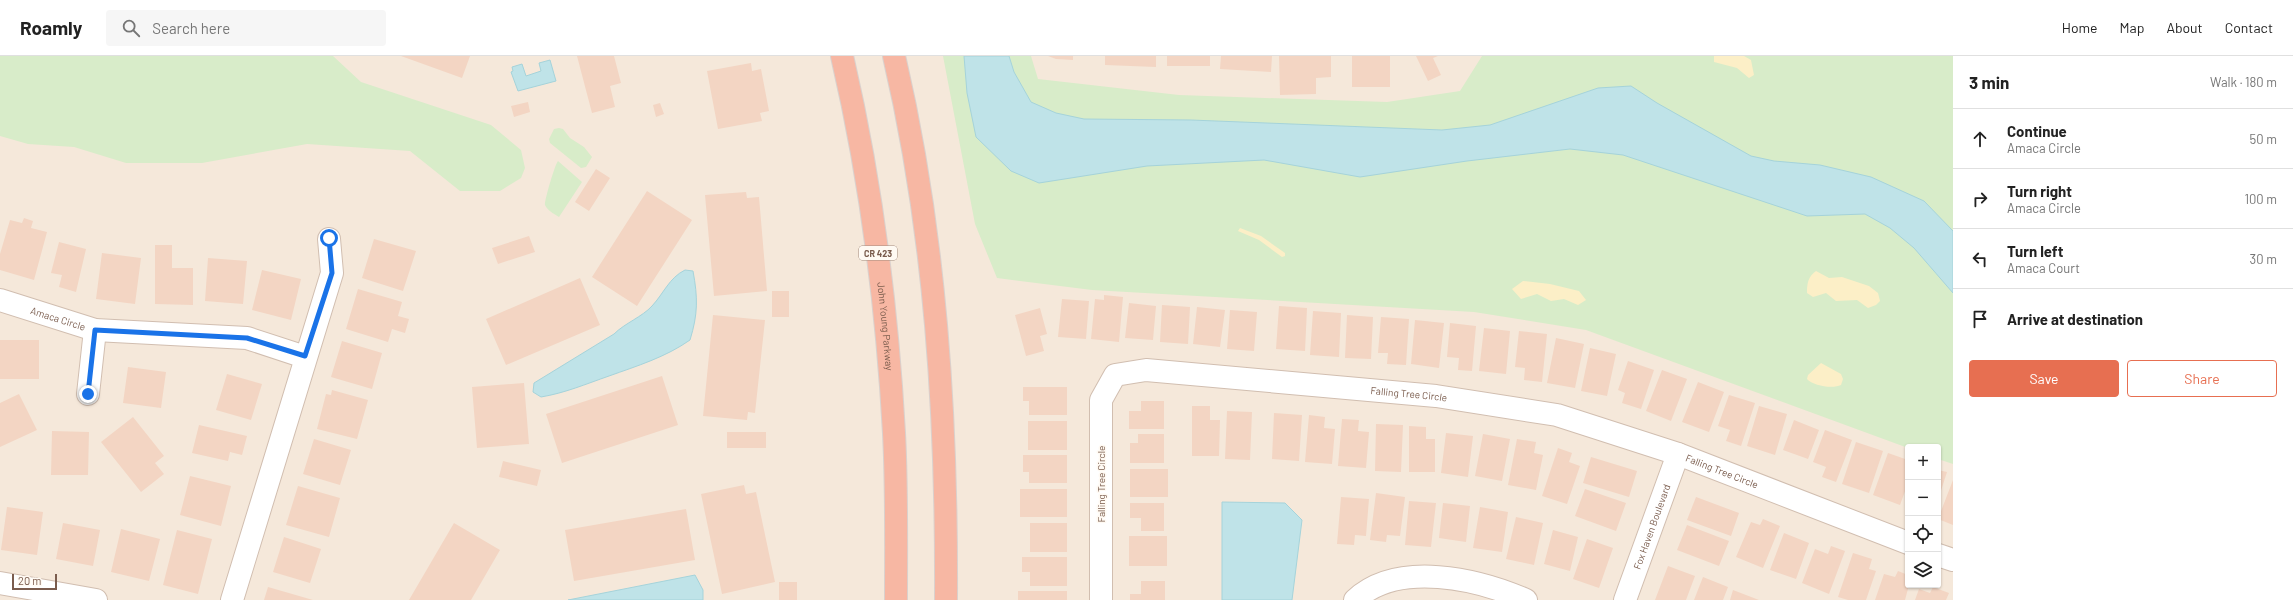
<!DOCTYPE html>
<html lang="en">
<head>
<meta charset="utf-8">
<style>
	body { margin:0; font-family:Barlow,sans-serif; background:#f6f6f6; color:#222 }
	.controls { position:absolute; right:12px; bottom:12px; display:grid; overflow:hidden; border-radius:4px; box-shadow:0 1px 3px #0004 }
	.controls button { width:36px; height:36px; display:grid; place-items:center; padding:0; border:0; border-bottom:1px solid #e0e0e0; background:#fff; color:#222; font:20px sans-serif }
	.scale { position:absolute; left:12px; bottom:10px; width:45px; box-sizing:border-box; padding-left:4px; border:2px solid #7a5c4d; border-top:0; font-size:11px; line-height:14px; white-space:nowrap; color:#7a5c4d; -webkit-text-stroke:3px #fffaf3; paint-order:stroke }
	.stop { position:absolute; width:12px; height:12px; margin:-9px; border:3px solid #1a73e8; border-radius:50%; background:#fff }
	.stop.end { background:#1a73e8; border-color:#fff; box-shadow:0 1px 4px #0008 }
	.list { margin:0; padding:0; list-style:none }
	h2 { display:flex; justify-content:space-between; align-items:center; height:52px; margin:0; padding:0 16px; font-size:17px }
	h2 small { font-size:13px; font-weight:400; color:#767676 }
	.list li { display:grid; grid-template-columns:26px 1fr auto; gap:12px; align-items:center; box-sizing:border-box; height:60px; padding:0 16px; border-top:1px solid #e0e0e0 }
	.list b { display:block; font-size:15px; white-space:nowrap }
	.list p { margin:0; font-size:13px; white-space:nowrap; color:#767676 }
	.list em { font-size:13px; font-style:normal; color:#767676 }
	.actions { display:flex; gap:8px; padding:12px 16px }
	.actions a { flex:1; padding:9px 0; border:1px solid #e76f51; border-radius:4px; text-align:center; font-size:14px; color:#e76f51 }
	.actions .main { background:#e76f51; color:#fff }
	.icon { flex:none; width:22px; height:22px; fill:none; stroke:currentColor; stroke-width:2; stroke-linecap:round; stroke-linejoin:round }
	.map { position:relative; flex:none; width:1953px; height:544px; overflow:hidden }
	header { display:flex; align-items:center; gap:24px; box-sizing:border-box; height:56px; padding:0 20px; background:#fff; border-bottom:1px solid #e0e0e0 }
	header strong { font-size:19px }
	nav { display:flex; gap:22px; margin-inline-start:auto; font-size:14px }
	.search { width:280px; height:36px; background:#f6f6f6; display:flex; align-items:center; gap:10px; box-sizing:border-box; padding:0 14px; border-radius:4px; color:#767676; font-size:15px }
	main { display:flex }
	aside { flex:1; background:#fff }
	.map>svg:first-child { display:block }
</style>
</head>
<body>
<header>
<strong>Roamly</strong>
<div class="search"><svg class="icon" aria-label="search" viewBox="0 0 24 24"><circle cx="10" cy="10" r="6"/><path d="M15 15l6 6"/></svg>Search here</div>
<nav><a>Home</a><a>Map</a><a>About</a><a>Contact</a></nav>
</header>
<main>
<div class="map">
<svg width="1953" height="544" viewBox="0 0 1953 544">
	<rect width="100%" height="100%" fill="#fdf6ec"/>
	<path fill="#f5e8da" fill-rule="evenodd" d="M0 0H1953V544H0ZM1908 391H1938V529H1908Z"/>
	<path fill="#d8ecc9" d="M0 0H333L361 26 491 69 521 94 525 112 521 122 500 135H460L410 95 307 88 202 107H126L74 91 28 88 0 80Z
		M943 0H1031L1038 23 1179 39 1387 46 1460 35 1482 0H1953V408L1938 403V391L1908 392 1586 274 1474 256 1092 234 997 222 975 168Z
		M559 72 563 73 570 82 584 91 592 101 586 111 581 112 550 87 549 83 554 73Z
		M558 105 582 126 559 161C554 158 547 154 545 149 544 146 555 108 558 105Z"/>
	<path fill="#fcefc7" d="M1714 0H1744L1751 4 1754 19 1749 22 1737 12 1714 6Z
		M1240 172 1261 180 1285 197V200L1282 201 1259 184 1238 175Z
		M1816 215 1829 222 1842 221 1869 230 1878 237 1880 245 1876 249 1868 252 1857 244 1836 245 1826 237 1813 241 1807 237C1807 227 1808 221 1816 215Z
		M1523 225 1550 228 1579 235 1586 244 1578 249 1564 243 1551 245 1537 238 1521 243 1512 233Z
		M1821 307 1841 318 1843 323 1841 329C1833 333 1813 330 1807 323L1808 319Z"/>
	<path fill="#bfe3e8" stroke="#a5d3da" d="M964 0H1009L1014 16 1031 46 1056 57 1084 63 1191 64 1442 74 1490 69 1598 32 1631 30 1657 47 1751 100 1774 105 1820 109 1871 121 1924 145 1953 175V237L1914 192 1890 172 1865 158 1807 160 1623 99 1570 93 1467 105 1360 121 1264 104 1147 110 1039 127 1011 115 976 81 967 37Z
		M550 4 556 25 518 35 511 16 513 15 512 11 522 8 526 20 541 15 539 7Z
		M685 214 693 215C698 242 698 258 690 284 666 301 637 310 609 320 586 328 565 337 541 341L533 336 534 327 614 278C625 267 642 261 652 250 664 237 669 222 685 214Z
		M1222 446 1285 447 1302 464 1292 544H1222Z
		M695 519 703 534V544H568Z"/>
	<path fill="#f3d5c3" d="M401 0H470L462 22Z
		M577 0H614L621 27 610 30 615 51 592 57Z
		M1048 0H1073V4L1056 3Z
		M1105 0H1156V11L1105 9Z
		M1167 0H1210V10H1167Z
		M1221 0H1272L1271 16 1220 13Z
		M1279 0H1331V21L1316 22V38L1280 39Z
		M1352 0H1390V31H1352Z
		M1416 0H1438L1433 2 1441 19 1428 25Z
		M751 7 752 15 761 13 769 55 760 57 762 65 718 73 707 15Z
		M528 46 530 56 514 61 511 50Z
		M660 47 664 58 656 61 653 49Z
		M596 113 610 122 589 155 575 146Z
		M647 135 692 164 637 250 592 221Z
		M746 136 747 142 759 141 767 235 714 240 705 139Z
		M24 162 33 165 31 172 47 176 34 224 0 214V198L10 164 22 167Z
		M529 180 535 196 498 208 492 192Z
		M374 183 416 195 403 235 362 222Z
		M59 186 86 193 76 236 59 231 62 219 51 217Z
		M155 189H172V212H193V249L155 248Z
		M102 197 141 202 135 248 96 243Z
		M208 202 247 205 243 248 205 245Z
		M262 214 301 223 291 264 252 254Z
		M580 222 600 269 506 309 486 263Z
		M358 233 402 246 398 260 409 263 405 277 392 273 388 286 346 273Z
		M772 235H789V261H772Z
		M1104 239 1123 241 1119 286 1091 283 1095 243 1104 244Z
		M1062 243 1089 245 1086 283 1058 281Z
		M1129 247 1156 250 1153 284 1125 282Z
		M1162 249 1190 251 1188 288 1160 286Z
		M1279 250 1307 252 1305 295 1276 293Z
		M1197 251 1225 254 1220 291 1193 288Z
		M1040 252 1047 278 1040 280 1044 295 1026 300 1015 259Z
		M1230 254 1257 256 1254 295 1227 293Z
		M1313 255 1341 257 1339 301 1310 299Z
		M713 259 765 264 755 357 748 356 747 364 703 360Z
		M1347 259 1373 261 1371 303 1345 302Z
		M1381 261 1409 263 1406 309 1387 308 1388 297H1378Z
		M1415 264 1444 267 1439 312 1411 308Z
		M1450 267 1476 270 1472 315 1458 314 1459 302 1447 301Z
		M1484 272 1510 275 1506 318 1479 315Z
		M1519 275 1547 278 1542 326 1524 324 1525 312 1515 311Z
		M1556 282 1584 288 1575 332 1547 327Z
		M0 284H39V323H0Z
		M342 285 382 297 372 333 331 321Z
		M1590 292 1616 298 1607 340 1581 335Z
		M1628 305 1654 314 1641 353 1622 347 1625 337 1618 334Z
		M128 311 166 316 161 352 123 347Z
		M1662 314 1687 323 1671 365 1646 355Z
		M227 318 262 328 251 364 216 354Z
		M662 320 678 369 562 407 546 358Z
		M1698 326 1724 336 1709 376 1682 366Z
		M524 327 529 388 477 392 472 331Z
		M1023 331H1067V359H1029V345H1023Z
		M332 334 368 344 357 383 317 373 326 338 331 339Z
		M19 338 37 374 0 391V347Z
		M1729 339 1755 347 1741 390 1726 385 1730 374 1718 370Z
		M1141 345H1164V373H1129V355H1141Z
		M1192 350H1210V364H1220L1219 400H1192Z
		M1759 350 1787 358 1775 399 1747 390Z
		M1227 355 1252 356 1250 404 1225 403Z
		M1274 357 1302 359 1299 405 1272 403Z
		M1309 359 1325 361 1324 372 1335 373 1332 408 1305 406Z
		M133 361 164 400 155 407 164 418 141 436 101 386Z
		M1342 363 1359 364 1358 375 1369 376 1366 412 1338 410Z
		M1794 364 1819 374 1808 403 1783 394Z
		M1028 365H1067V394H1028Z
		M1376 368 1403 369 1401 416 1375 415Z
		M199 369 247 380 242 399 230 396 228 405 192 397Z
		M1409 370 1426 371V383H1435V416H1409Z
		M1825 374 1852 384 1836 426 1822 421 1826 411 1813 406Z
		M52 375 89 376 88 419H51Z
		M727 376H766V392H727Z
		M1446 377 1473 380 1468 421 1441 417Z
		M1138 378H1164V407H1130V387H1138Z
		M1483 378 1510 383 1502 425 1475 420Z
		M314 383 351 394 340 429 303 418Z
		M1517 383 1536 386 1534 397 1543 399 1536 434 1508 429Z
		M1856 386 1883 395 1869 437 1842 428Z
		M1558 392 1572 397 1569 406 1580 410 1567 448 1542 440Z
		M1888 397 1908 404V427L1900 449 1873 439Z
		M1023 399H1067V427H1029V416H1023Z
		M1591 401 1637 415 1629 441 1583 427Z
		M503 405 541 414 537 430 499 421Z
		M1130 413H1168V441H1130Z
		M1938 414 1947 416 1938 444Z
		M190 420 231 430 221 470 180 459Z
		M1953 424V469L1938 463Z
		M744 429 746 438 756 436 775 526 722 538 701 438Z
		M298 430 340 442 329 481 286 469Z
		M1020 433H1067V461H1020Z
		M1585 433 1626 447 1616 475 1575 460Z
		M1376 437 1405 441 1400 480 1387 479 1386 486 1370 484Z
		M1341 441 1369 443 1366 480 1355 479 1354 489 1337 488Z
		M1696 441 1739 457 1731 480 1687 464Z
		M1409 445 1436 447 1431 491 1405 489Z
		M1130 447H1164V475H1141V462H1130Z
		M1443 447 1470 450 1466 486 1439 482Z
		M7 451 43 456 37 499 1 494Z
		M1480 451 1508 456 1502 496 1473 492Z
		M686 453 695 504 574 525 565 474Z
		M1516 461 1543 467 1534 509 1506 503Z
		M1763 463 1780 470 1763 512 1736 501 1751 466 1760 469Z
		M63 467 100 474 93 510 56 503Z
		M454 467 500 494 471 544H409Z
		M1030 467H1067V496H1030Z
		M1687 469 1729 485 1719 510 1677 494Z
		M121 473 160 483 149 525 111 516Z
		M177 474 212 483 198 538 163 529Z
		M1553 474 1578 481 1570 515 1544 508Z
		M1784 477 1809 487 1796 523 1770 514Z
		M1129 480H1167V510H1129Z
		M284 481 321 493 310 527 273 516Z
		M1587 483 1613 492 1599 532 1573 523Z
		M1831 490 1845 495 1829 538 1802 527 1815 493 1828 498Z
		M1853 497 1872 503 1869 513 1876 515 1866 544H1848L1838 541Z
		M1022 501H1067V530H1030V516H1022Z
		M1668 510 1695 520 1686 544H1655Z
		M1898 515 1908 519 1909 529 1905 544H1875L1884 518 1895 521Z
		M1703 521 1728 531 1723 544H1694Z
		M1141 525H1165V544H1130V538H1141Z
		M779 526H797V544H779Z
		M268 531 313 544H264Z
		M1933 531 1949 537 1946 544H1915L1919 533 1930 537Z
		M1733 534 1759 544H1730Z
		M1018 535H1067V544H1018Z"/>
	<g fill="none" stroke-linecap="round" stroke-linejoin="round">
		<defs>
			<g id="minor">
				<path id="s1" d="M0 244 95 274 247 282 305 301"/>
				<path d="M88 338 95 274"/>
				<path d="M1938 499 1953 504"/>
				<path d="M0 527 96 544"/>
				<path d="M232 544 332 217 329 183"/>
				<path id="s2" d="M1101 544V344L1115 319 1146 314 1436 340 1557 359 1678 398 1908 487"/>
				<path d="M1355 544C1398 504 1478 523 1526 544"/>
				<path id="s3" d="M1625 544 1678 398"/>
			</g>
			<g id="highway">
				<path id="s4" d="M842 0C871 124 887 250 894 377 897 433 896 489 896 544"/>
				<path d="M894 0C936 179 947 361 946 544"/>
			</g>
		</defs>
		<use href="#minor" stroke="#d1beb0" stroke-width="24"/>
		<use href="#highway" stroke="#dad1cd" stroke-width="24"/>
		<use href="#minor" stroke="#fff" stroke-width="22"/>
		<use href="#highway" stroke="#f7b7a3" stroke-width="22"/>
	</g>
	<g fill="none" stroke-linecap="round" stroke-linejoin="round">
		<path stroke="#1a73e8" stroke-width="5" d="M88 338 95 274 247 282 305 300 332 217 329 182"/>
	</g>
	<g text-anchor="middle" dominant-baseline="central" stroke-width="3" stroke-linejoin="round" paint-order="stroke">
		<rect fill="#fffaf3" stroke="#a28b7f" stroke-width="1" x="859" y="190" width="38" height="14" rx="3"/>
		<g font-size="9" font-weight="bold" fill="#7a5c4d">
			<text x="878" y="197">CR 423</text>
		</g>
		<g font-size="10" fill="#7a5c4d" stroke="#fffaf3">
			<text stroke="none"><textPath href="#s1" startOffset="61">Amaca Circle</textPath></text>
			<text stroke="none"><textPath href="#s4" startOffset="274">John Young Parkway</textPath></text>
			<text stroke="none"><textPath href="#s2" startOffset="524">Falling Tree Circle</textPath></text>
			<text stroke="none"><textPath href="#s2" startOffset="848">Falling Tree Circle</textPath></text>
			<text transform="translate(1101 428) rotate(-90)">Falling Tree Circle</text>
			<text stroke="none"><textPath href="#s3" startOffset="78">Fox Haven Boulevard</textPath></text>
		</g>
	</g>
</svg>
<div class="controls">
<button>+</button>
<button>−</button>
<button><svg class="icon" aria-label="locate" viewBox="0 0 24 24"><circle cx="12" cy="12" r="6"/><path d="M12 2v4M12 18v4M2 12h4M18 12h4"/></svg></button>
<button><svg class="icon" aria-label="layers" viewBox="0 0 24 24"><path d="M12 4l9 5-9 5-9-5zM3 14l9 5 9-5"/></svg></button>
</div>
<div class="scale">20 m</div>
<div class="stop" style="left:329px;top:182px"></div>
<div class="stop end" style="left:88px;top:338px"></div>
</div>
<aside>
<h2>3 min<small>Walk · 180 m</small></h2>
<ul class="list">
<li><svg class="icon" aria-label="ahead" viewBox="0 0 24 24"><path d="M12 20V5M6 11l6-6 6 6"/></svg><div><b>Continue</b><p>Amaca Circle</p></div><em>50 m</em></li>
<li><svg class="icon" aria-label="right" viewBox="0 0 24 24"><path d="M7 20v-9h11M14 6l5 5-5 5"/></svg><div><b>Turn right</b><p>Amaca Circle</p></div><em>100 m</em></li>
<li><svg class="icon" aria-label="left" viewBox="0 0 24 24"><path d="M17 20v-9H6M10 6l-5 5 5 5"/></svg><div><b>Turn left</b><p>Amaca Court</p></div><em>30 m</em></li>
<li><svg class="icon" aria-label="arrive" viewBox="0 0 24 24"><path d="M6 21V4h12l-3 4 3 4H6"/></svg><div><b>Arrive at destination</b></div></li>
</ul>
<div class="actions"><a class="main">Save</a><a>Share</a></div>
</aside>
</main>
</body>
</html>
